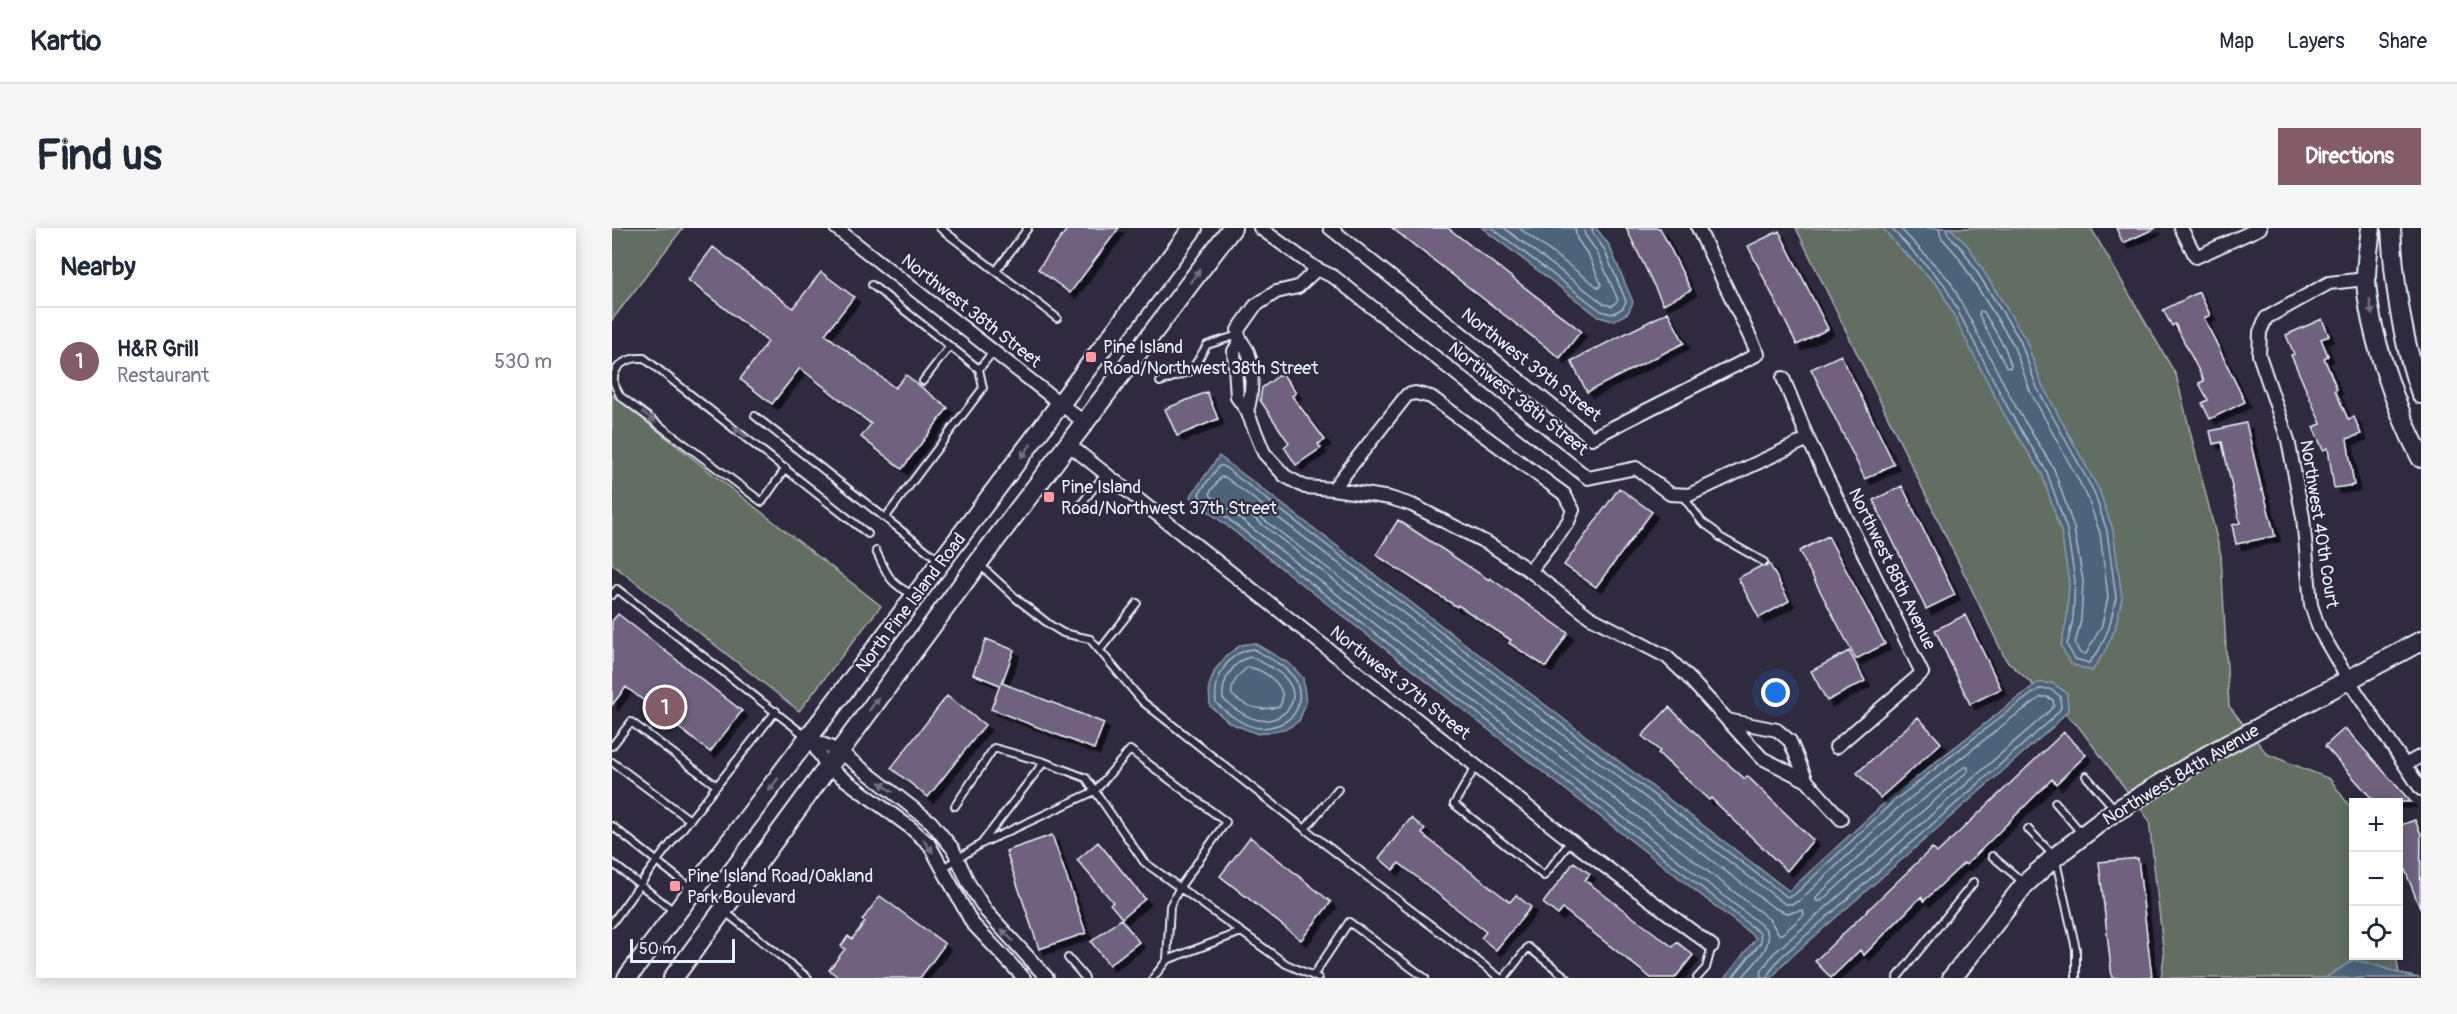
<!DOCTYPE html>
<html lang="en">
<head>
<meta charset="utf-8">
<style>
	body { margin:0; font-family:Pangolin,sans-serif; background:#f6f6f7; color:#1f2937 }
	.controls { position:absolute; right:18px; bottom:18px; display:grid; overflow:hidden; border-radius:0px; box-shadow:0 3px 15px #0003 }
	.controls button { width:54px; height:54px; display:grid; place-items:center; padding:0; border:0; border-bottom:2px solid #e0e1e3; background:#fff; color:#1f2937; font:30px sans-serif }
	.scale { position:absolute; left:18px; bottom:15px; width:105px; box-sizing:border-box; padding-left:6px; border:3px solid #e8f1f8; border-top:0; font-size:16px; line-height:21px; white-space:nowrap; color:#e8f1f8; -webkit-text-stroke:4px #2f2a3d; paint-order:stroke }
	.you { position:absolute; left:1164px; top:465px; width:21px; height:21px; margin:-15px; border:4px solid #fff; border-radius:50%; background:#1a73e8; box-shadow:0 0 0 9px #1a73e833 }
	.badge { display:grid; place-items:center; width:39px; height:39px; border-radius:50%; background:#845c67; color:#fff; font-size:20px; font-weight:700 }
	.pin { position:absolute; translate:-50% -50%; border:3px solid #fff; box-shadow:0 2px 6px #0006 }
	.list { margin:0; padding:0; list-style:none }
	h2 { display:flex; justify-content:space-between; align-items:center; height:78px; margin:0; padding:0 24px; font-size:26px }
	h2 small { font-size:20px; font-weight:400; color:#747a83 }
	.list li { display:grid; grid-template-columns:39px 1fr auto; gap:18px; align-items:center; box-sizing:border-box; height:108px; padding:0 24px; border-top:2px solid #e0e1e3 }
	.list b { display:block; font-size:22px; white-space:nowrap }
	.list p { margin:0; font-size:20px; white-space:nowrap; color:#747a83 }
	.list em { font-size:20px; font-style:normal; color:#747a83 }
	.icon { flex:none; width:33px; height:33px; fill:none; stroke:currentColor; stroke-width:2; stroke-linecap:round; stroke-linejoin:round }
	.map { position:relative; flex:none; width:1809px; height:750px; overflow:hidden; border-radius:0px }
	header { display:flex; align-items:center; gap:36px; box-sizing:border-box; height:84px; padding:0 30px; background:#fff; border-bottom:2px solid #e0e1e3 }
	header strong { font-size:28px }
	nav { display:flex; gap:33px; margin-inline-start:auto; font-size:21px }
	.intro { display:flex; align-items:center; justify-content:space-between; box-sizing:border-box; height:144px; padding:0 36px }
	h1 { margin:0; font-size:42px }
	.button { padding:15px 27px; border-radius:0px; background:#845c67; color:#fff; font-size:21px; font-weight:700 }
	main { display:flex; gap:36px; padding:0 36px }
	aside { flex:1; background:#fff; border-radius:0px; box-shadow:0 3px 15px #0003 }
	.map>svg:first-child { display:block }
</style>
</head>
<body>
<header>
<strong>Kartio</strong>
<nav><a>Map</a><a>Layers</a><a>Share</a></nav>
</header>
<div class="intro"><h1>Find us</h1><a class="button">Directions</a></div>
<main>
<aside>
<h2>Nearby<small></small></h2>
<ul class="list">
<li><span class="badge">1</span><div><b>H&amp;R Grill</b><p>Restaurant</p></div><em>530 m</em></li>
</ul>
</aside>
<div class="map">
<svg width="1809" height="750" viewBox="0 0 1809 750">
	<defs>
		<filter id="shadow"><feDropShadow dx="5.5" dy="5.5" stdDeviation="0" flood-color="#0009"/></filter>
	</defs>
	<rect width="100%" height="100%" fill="#2f2a3d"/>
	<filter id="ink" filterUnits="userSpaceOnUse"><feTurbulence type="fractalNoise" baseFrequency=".0167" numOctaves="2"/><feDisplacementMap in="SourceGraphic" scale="12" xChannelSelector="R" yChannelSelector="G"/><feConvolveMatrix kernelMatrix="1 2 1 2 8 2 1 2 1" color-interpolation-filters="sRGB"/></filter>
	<g filter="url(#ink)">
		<path fill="#626e62" stroke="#a5b0ad" stroke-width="1.5" d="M0 0H71L0 92Z
			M1184 0H1479L1564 147 1609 327 1617 478 1655 526 1718 551 1741 583 1742 728H1784L1788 750H1549L1552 728 1537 592 1466 498 1394 432Z
			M0 167 269 378 187 483 0 336Z"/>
		<path fill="#4e647a" stroke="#8c9cac" stroke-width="1.5" d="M870 0H984L997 17 1021 74 1016 85 1001 93 987 89Z
			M1271 0H1338L1356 18 1413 110 1430 157 1487 262 1501 302 1510 370 1503 401 1492 425 1480 443 1459 436 1449 418 1455 390 1457 354 1449 304 1430 246 1393 188 1327 59 1283 15Z
			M607 228 1177 663 1279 569 1425 455H1440L1455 465 1456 482 1443 497 1171 736 1160 750H1113L1144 710 578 269Z
			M642 415 678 436 691 450 694 475 687 493 676 500 646 506 618 495 598 478 597 458 603 442 615 427 629 417Z
			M1741 732C1765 735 1784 747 1808 750H1713Z"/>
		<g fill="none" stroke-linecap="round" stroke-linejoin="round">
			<path stroke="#aab9c6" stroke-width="1.5" d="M880 0 989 83 1000 86 1011 80 1014 73 992 21 981 5 980 0
				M892 0 992 76 1000 78 1006 72 985 24 973 7 972 0
				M907 0 987 60 989 56 977 28 965 11 963 0
				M1279 0 1332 56 1398 184 1435 244 1455 302 1463 353 1461 391 1455 417 1463 431 1477 435 1487 422 1497 400 1504 370 1495 303 1482 264 1425 160 1408 112 1351 22 1336 6 1334 0
				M1288 0 1338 53 1405 181 1442 241 1462 300 1471 353 1469 392 1463 416 1468 425 1474 426 1490 397 1496 369 1488 305 1475 268 1418 163 1401 116 1345 27 1329 9 1327 0
				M1368 83 1372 84 1393 120 1399 137 1398 140 1394 139 1367 87Z
				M639 282 1162 680 1175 685 1191 682 1192 687 1170 706H1167L1157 691 638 287Z
				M641 421C655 429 673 437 683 451 686 455 686 459 687 464 690 488 671 499 649 500 633 500 615 485 604 475 601 451 615 424 641 421Z
				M639 429C651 435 670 443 677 455 690 476 668 495 647 492 634 490 621 480 611 471 609 454 621 432 639 429Z
				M636 439C653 442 678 459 668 478 649 484 635 480 620 467 618 455 627 446 636 439Z
				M1352 539H1356V543L1209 673H1204L1205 668 1293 586Z
				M1120 750 1149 714 1148 705 588 269 587 265 607 238H611L1175 669 1182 667 1282 573 1395 484 1427 461H1438L1448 468 1449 480 1439 492 1167 731 1157 745 1156 750
				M1130 750C1140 737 1165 717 1153 700L599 268 598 264 609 249H613L1173 676H1180L1187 673 1287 579 1400 490 1429 469H1435L1441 472 1442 478 1433 487 1161 726 1150 742 1148 750"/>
		</g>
		<path fill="#70627e" stroke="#e8f1f8" stroke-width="1.5" filter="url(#shadow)" d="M456 0H507L458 65 426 41Z
			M780 0H836L969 103 948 130Z
			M1014 0H1048L1079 62 1051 76Z
			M1504 0H1544L1511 15Z
			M1167 3 1216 101 1185 117 1136 18Z
			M101 19 181 80 209 44 242 69 213 106 283 160 294 147 336 180 290 241 249 209 259 196 188 140 160 176 128 151 156 114 76 52Z
			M1587 64 1598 87 1592 90 1633 174 1598 191 1590 175 1596 172 1587 155 1592 153 1563 96 1560 98 1551 82Z
			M1056 84 1072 115 975 164 959 133Z
			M1710 91 1717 108 1709 111 1716 128 1712 130 1725 161 1723 162 1736 191 1742 189 1749 206 1735 211 1742 257 1722 260 1716 220 1711 222 1701 199 1709 196 1679 127 1682 126 1674 107Z
			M1229 127 1282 236 1253 251 1199 141Z
			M670 145 684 165 680 168 713 212 706 216 709 220 684 237 672 219 677 215 648 172 650 160Z
			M595 164 606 191 565 208 553 181Z
			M1634 195 1650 263 1651 262 1663 308 1624 316 1620 297 1628 295 1610 214 1601 216 1598 203Z
			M1290 258 1343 367 1314 381 1261 272Z
			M1007 260 1040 284 984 359 952 337Z
			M786 292 877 352 878 350 956 405 934 439 897 415 899 412 846 377 845 379 764 327Z
			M1216 308 1273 416 1244 431 1187 323Z
			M1157 335 1177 373 1147 390 1126 350 1149 338 1154 339Z
			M6 386 130 483 98 524 14 459 0 477V393Z
			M1353 387 1389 461 1358 476 1323 402Z
			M374 411 402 422 390 455 492 495 482 521 379 481 388 457 361 446Z
			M1237 423 1253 453 1215 473 1199 443Z
			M335 468 373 497 316 569 279 540Z
			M1057 479 1106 527 1133 551 1135 548 1201 612 1175 643 1099 570 1097 572 1046 525 1048 523 1030 508Z
			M1306 489 1329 515 1268 570 1245 545Z
			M1733 500 1799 574H1763L1713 518Z
			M1452 504 1474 527 1444 556 1440 551 1354 637 1352 635 1312 673 1309 669 1252 727 1248 722 1219 750 1203 733 1320 620 1325 625Z
			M799 590 813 601 810 606 898 674 904 667 919 679 884 722 869 710 874 704 787 635 781 642 767 630Z
			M1803 592 1809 606 1808 680 1786 624V598Z
			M440 607 474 705 427 721 394 623Z
			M638 609 719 674 689 712 608 648Z
			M486 614 533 671 510 690 498 676 501 674 465 632Z
			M1526 630 1540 750H1500L1487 634Z
			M962 634 978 646 973 652 1018 687 1061 719 1065 714 1081 727 1063 750H1039L951 681 946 687 931 675Z
			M268 668 333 716 308 750H228L217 742 233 721 229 718 236 708 240 711 253 694 250 692Z
			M509 691 527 714 497 737 479 714Z"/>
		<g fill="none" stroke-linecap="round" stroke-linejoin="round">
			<defs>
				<path id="lane" d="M328 0 445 90
					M384 43 416 0
					M260 57 367 141 381 124
					M311 153 338 118
					M548 154 579 143 595 117 626 107
					M143 188 273 290 371 160 367 141
					M174 240 150 274 8 168C7 164 2 158 2 154 0 136 18 129 32 130L256 306
					M1070 267 1090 294 1104 304 1108 309 1152 334
					M466 280 493 246
					M273 290 327 332
					M264 323C276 347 276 355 302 367
					M367 336 406 372 438 397 451 405 478 411 531 474 693 601 726 561
					M0 367 5 361 195 509
					M488 422 525 375
					M0 518 19 494 105 558
					M0 534 78 592
					M864 538 842 576 932 648 959 613
					M1474 548 1502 580
					M1443 574 1471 607
					M343 578 382 520 432 534 474 550 532 634 674 736 706 750
					M0 598 80 661
					M693 601 888 750
					M1416 601 1443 629 1464 721V750
					M369 616 483 563 518 522 614 594 568 659 558 678 555 732
					M1380 628 1411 654
					M0 635 63 684
					M331 640 369 616 432 534
					M112 683 196 750
					M0 695 45 633 164 483
					M456 730 473 750
					M701 748 737 694 813 750
					M541 750 555 732 629 704
					M892 750 916 719 955 750
					M1085 750 1094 740 1100 718
					M1285 750 1362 654"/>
				<path id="street" d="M224 0 473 195
					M648 0 705 41 722 49 976 250 1024 240 1058 266 1077 267 1196 211
					M718 0 980 210 1146 126 1086 0
					M1569 0 1584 29 1648 0
					M1754 51 1717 55 1654 90 1648 104 1647 127 1676 212 1691 289 1699 377 1707 401 1737 453 1809 561
					M628 113 622 123 625 169 635 183 652 225 673 248 693 259 721 261 778 270 800 277 877 316 918 343 978 389 1055 429 1075 448 1150 530 1195 553 1229 591
					M1171 150 1196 211 1310 445 1224 519
					M635 183C640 168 642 139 636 124 632 115 626 112 626 102L643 78 664 64 686 59 705 41
					M456 216 959 613 1100 718
					M721 261 795 167 803 165 819 169 952 266 961 282 956 294 918 343
					M1115 492 1165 502 1178 513 1195 553
					M196 510 227 523 319 594 341 621 357 656 374 683 435 750
					M197 511 216 539 299 600 317 616 360 695 412 750
					M1793 537 1809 528"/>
				<path id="secondary" d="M1759 0C1757 17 1754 34 1754 51 1756 102 1785 184 1809 230
					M1779 0C1782 56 1790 113 1809 166
					M15 750 581 0
					M61 750 366 335 620 0
					M1340 750 1413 656 1443 629 1496 588 1596 527 1809 413"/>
			</defs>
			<use href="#lane" stroke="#e8f1f8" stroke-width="10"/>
			<use href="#street" stroke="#e8f1f8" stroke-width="16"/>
			<use href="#secondary" stroke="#e8f1f8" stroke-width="22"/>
			<use href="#lane" stroke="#2f2a3d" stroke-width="6"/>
			<use href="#street" stroke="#2f2a3d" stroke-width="12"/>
			<use href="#secondary" stroke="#2f2a3d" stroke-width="18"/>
		</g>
		<defs><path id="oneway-solid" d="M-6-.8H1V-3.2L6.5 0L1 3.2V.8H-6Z" transform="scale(1.5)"/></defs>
		<g fill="#70707e">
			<use href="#oneway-solid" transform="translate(583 48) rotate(-53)"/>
			<use href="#oneway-solid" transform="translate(1759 79) rotate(81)"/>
			<use href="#oneway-solid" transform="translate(37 189) rotate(37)"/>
			<use href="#oneway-solid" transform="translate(128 204) rotate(-142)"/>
			<use href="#oneway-solid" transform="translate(414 223) rotate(127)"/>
			<use href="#oneway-solid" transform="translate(262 476) rotate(-54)"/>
			<use href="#oneway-solid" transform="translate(161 557) rotate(127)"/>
			<use href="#oneway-solid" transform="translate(274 559) rotate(-143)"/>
			<use href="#oneway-solid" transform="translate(316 618) rotate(53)"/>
			<use href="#oneway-solid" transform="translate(395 707) rotate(-135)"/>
		</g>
	</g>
	<g fill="#ff9aa2" stroke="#2f2a3d" stroke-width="2">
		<rect x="473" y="123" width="12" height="12" rx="3"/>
		<rect x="431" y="263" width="12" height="12" rx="3"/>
		<rect x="57" y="652" width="12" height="12" rx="3"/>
	</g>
	<g text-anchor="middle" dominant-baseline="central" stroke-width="4.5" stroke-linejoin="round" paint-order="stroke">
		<g font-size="18" fill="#e8f1f8" stroke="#2f2a3d">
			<text transform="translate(359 83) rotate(38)">Northwest 38th Street</text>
			<text transform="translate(919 137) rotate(38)">Northwest 39th Street</text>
			<text transform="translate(906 171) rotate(38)">Northwest 38th Street</text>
			<text transform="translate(1707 296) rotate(81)">Northwest 40th Court</text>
			<text transform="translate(1280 341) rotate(64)">Northwest 88th Avenue</text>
			<text transform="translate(299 375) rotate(-53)">North Pine Island Road</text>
			<text transform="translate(788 455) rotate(38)">Northwest 37th Street</text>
			<text transform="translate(1569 547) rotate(-31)">Northwest 84th Avenue</text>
		</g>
		<g font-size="18" fill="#e8f1f8" stroke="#2f2a3d" text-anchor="start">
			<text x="491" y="119">Pine Island<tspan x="491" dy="21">Road/Northwest 38th Street</tspan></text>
			<text x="449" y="259">Pine Island<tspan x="449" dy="21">Road/Northwest 37th Street</tspan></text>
			<text x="75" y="648">Pine Island Road/Oakland<tspan x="75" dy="21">Park Boulevard</tspan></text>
		</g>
	</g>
</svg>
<div class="controls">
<button>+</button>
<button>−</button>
<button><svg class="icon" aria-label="locate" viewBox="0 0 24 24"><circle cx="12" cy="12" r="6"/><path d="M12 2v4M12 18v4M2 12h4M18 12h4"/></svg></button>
</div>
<div class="scale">50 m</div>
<div class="you"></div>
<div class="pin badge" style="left:53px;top:479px">1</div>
</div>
</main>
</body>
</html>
